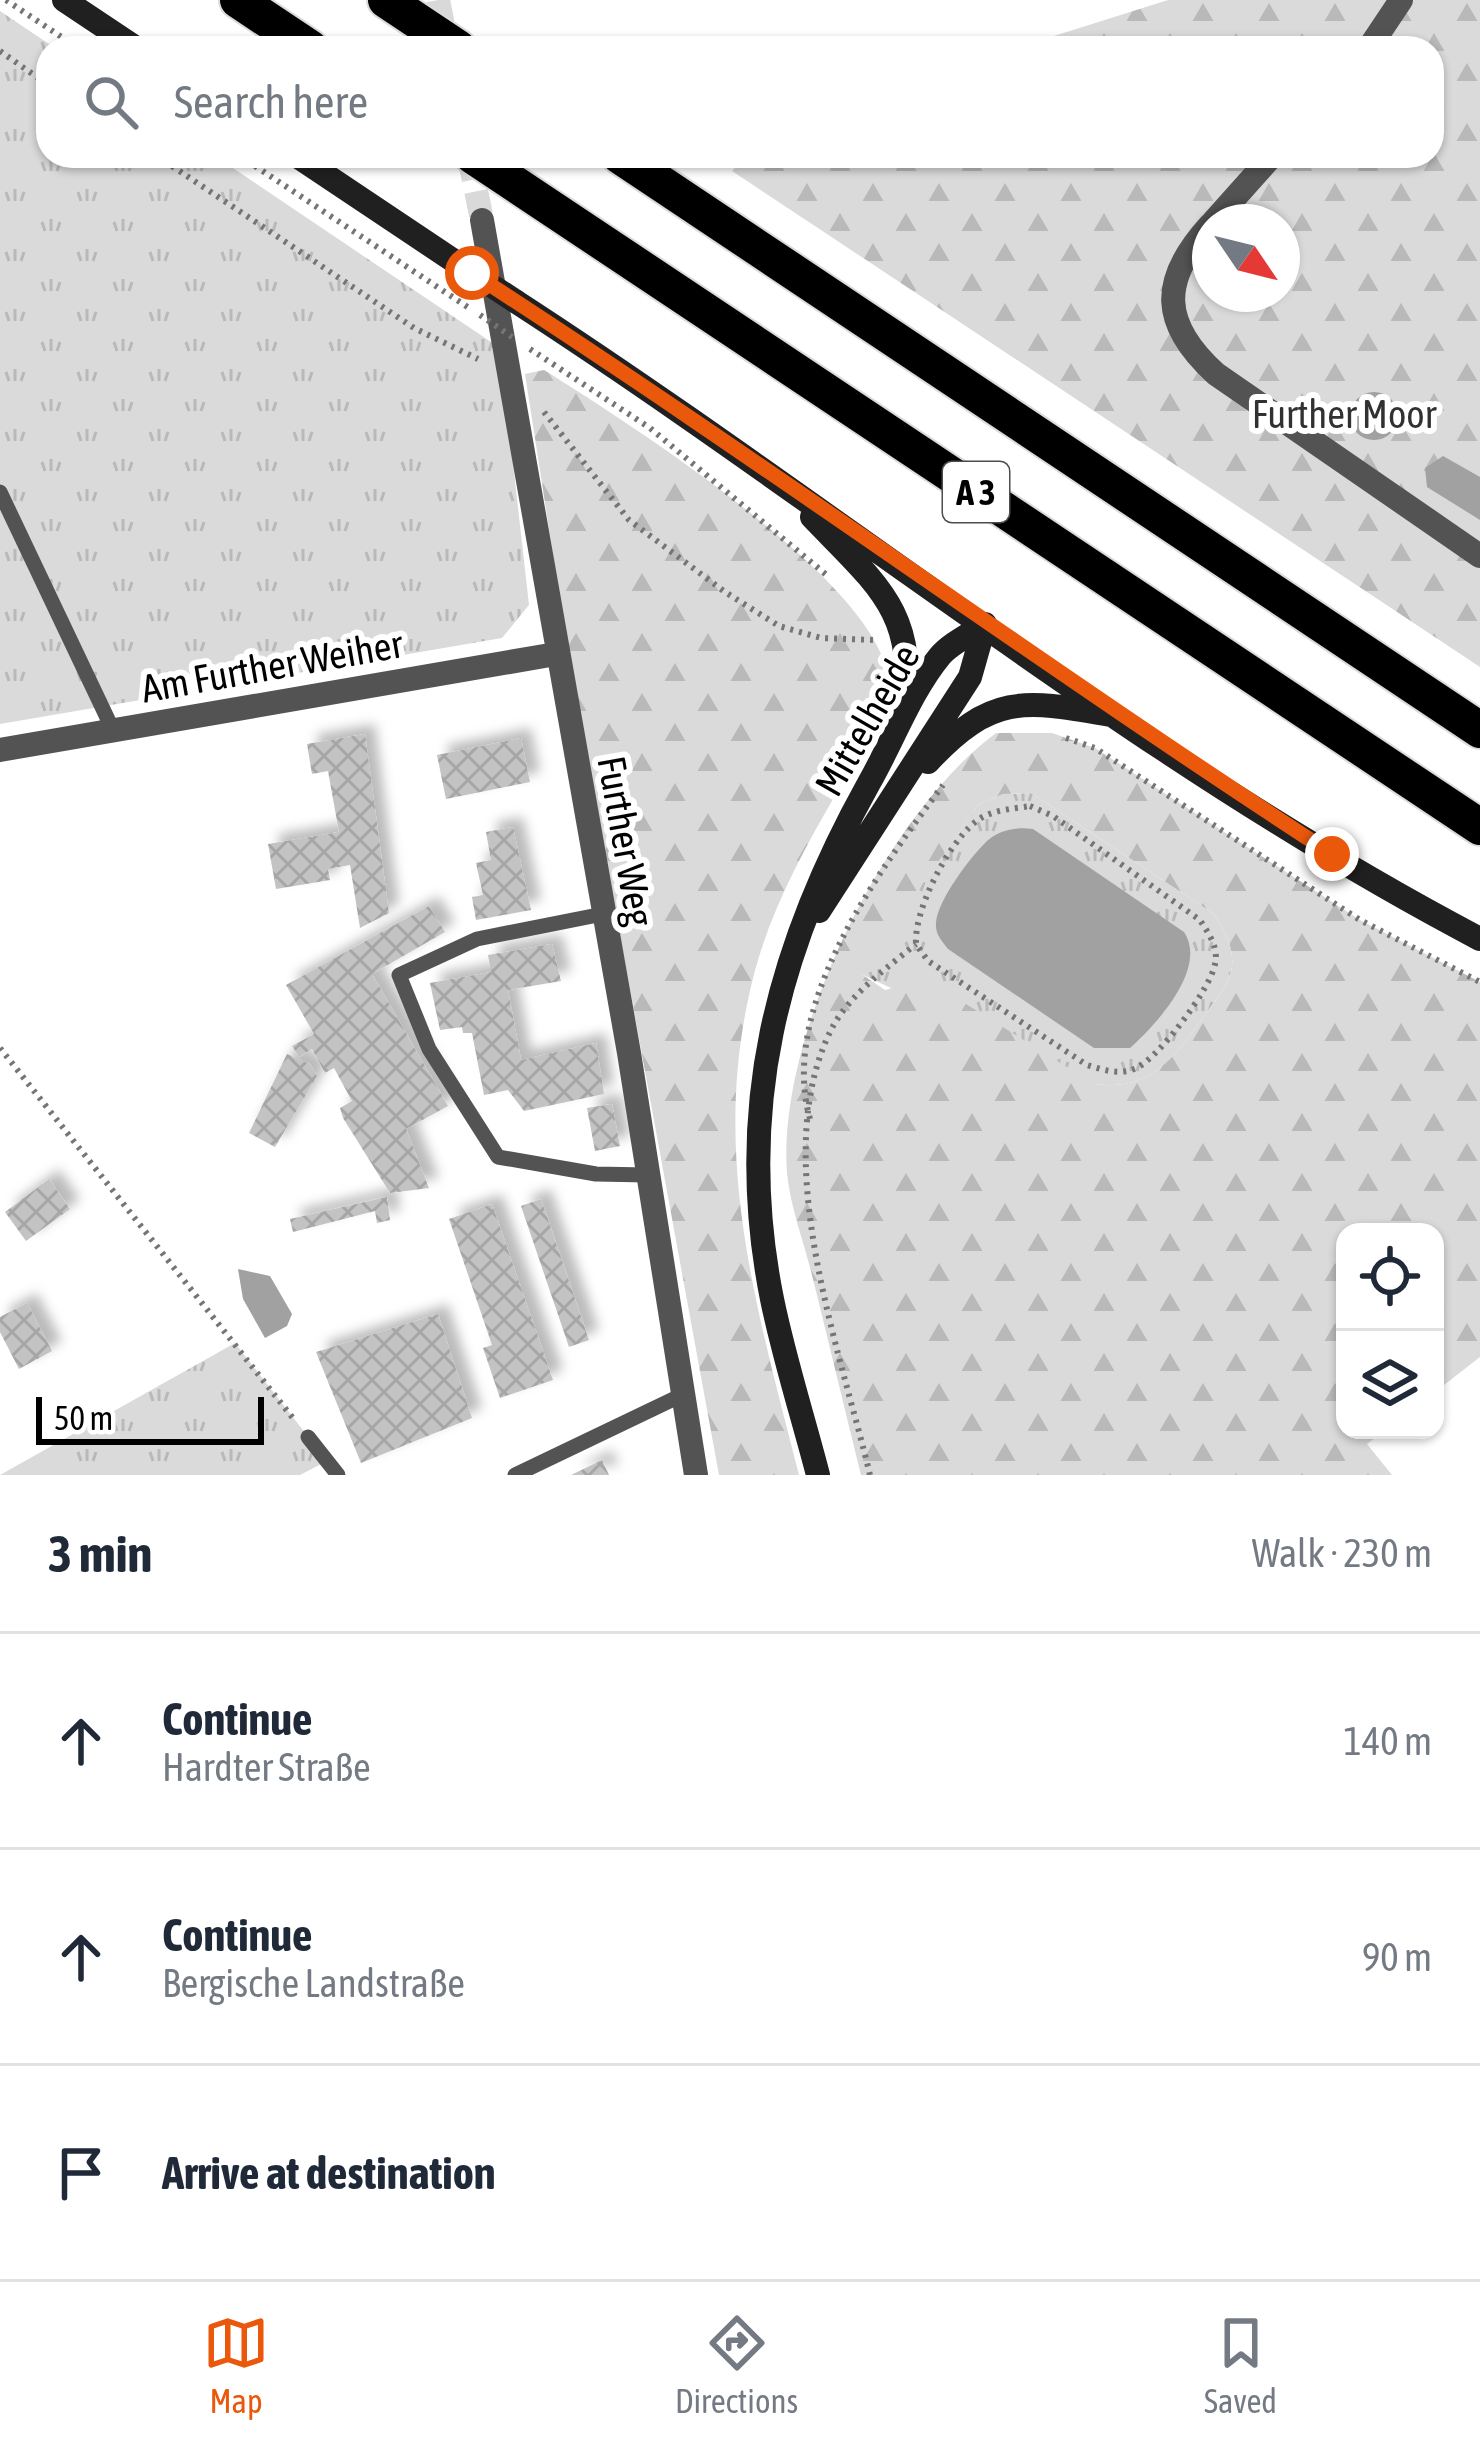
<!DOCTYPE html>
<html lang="en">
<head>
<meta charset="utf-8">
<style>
	body { margin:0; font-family:"Asap Condensed",sans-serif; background:#f6f6f7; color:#1f2937 }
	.controls { position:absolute; right:36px; bottom:36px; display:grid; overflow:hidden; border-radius:24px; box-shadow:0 3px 9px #0004 }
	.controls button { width:108px; height:108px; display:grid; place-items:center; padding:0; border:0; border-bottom:3px solid #e0e1e3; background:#fff; color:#1f2937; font:60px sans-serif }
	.compass { position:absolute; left:1192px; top:204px; width:108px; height:108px; border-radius:50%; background:#fff; box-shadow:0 3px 9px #0004; rotate:125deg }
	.scale { position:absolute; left:36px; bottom:30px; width:228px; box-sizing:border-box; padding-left:12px; border:6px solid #000; border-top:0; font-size:33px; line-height:42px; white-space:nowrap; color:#000; -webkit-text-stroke:9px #fff; paint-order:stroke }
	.stop { position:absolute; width:36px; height:36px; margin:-27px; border:9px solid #ea580c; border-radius:50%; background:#fff }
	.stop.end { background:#ea580c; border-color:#fff; box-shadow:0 3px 12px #0008 }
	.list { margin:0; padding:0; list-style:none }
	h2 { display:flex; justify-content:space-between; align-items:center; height:156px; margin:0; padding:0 48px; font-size:51px }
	h2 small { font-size:39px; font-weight:400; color:#747a83 }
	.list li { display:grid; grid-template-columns:78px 1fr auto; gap:36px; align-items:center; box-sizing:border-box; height:216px; padding:0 48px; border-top:3px solid #e0e1e3 }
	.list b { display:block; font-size:45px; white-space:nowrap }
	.list p { margin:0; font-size:39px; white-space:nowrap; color:#747a83 }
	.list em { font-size:39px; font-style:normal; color:#747a83 }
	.icon { flex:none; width:66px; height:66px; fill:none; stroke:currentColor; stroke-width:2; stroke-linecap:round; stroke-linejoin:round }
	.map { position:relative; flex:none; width:1480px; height:1475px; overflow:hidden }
	.search { position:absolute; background:#fff; box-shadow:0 3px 9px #0004; left:36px; right:36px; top:36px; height:132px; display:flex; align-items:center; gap:30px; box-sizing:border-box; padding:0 42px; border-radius:36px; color:#747a83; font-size:45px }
	.sheet { height:804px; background:#fff }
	nav { display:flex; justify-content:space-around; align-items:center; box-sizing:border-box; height:168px; border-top:3px solid #e0e1e3; background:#fff; font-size:33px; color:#747a83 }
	nav a { display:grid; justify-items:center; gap:6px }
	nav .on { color:#ea580c }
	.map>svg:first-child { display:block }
</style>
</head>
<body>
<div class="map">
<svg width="1480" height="1475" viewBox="0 0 1480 1475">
	<defs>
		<pattern id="grass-tufts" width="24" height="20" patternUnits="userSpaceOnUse" patternTransform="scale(3)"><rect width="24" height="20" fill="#dadada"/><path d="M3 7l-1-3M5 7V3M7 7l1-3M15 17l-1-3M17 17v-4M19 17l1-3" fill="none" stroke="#b9b9b9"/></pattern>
		<pattern id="forest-firs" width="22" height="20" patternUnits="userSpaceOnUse" patternTransform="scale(3)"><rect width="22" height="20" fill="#dadada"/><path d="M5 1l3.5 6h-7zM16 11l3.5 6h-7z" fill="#b9b9b9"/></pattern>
		<pattern id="building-cross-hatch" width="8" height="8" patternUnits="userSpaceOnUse" patternTransform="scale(3)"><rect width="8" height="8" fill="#c3c3c3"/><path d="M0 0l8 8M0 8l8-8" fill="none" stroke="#a6a6a6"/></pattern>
		<filter id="shadow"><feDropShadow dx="10" dy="-10" stdDeviation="6" flood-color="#0004"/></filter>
	</defs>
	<rect width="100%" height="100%" fill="#fff"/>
	<path fill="url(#grass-tufts)" d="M0 11 55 48H48V156H215L500 348 529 605 502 638 0 724Z
		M1031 793 1214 914C1224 930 1234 946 1232 966 1230 985 1215 1000 1205 1015 1175 1057 1150 1092 1094 1084L859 973 978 805 1003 794Z
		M235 1343 327 1461 300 1475H0Z"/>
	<path fill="url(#forest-firs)" fill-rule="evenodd" d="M1168 0H1480V667L732 171 745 156H1432V48H1016ZM1210 222H1282V294H1210Z
		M544 370C632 425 841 560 881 654 887 667 888 704 883 717 873 744 850 769 836 794 804 849 773 906 756 967 707 1146 755 1302 799 1475H719L568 651 525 374Z
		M996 733H1052L1095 748 1360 920 1480 982V1357L1435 1392V1232H1345V1430H1385L1367 1444 1392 1475H861C844 1407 828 1339 811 1271 803 1240 790 1205 787 1173 777 1035 885 815 996 733ZM1031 793 1214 914C1224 930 1234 946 1232 966 1230 985 1215 1000 1205 1015 1175 1057 1150 1092 1094 1084L926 979 885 990 860 973 978 805 1003 794Z"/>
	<path fill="#a1a1a1" d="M1350 416a24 24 0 1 1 48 0a24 24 0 1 1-48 0Z
		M1443 456 1480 477V520L1427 487 1425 468Z
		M1033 829 1184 932C1208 968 1157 1024 1130 1048H1094L948 949C941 940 935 934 936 923 937 901 971 856 987 841 1000 829 1018 827 1033 829Z
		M238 1269 270 1276 292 1314 287 1326 265 1338 243 1299Z"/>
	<path fill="url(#building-cross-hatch)" filter="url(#shadow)" d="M365 734 389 913 360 928 350 865 328 869 330 880 276 889 268 844 339 832 328 771 312 774 307 744Z
		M521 738 530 782 446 799 437 755Z
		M513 827 531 910 476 920 472 897 483 895 476 863 491 860 486 832Z
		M429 906 445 932 372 974 448 1106 406 1129 429 1188 390 1193 343 1118 340 1108 352 1101 334 1068 325 1073 312 1049 299 1057 292 1046 314 1034 286 985Z
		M552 944 561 981 508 990 521 1060 596 1043 604 1094 524 1111 508 1090 484 1095 472 1033H463L462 1027 440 1030 430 983 491 972 488 955Z
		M287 1054 310 1064 317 1076 275 1147 249 1133Z
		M612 1104 620 1146 595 1151 587 1108Z
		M49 1179 70 1209 26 1241 5 1212Z
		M387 1197 390 1220 377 1223 375 1211 293 1232 290 1219Z
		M541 1199 589 1340 569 1347 521 1206Z
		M492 1204 553 1380 500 1398 483 1348 492 1345 449 1219Z
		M27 1303 52 1351 19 1369 0 1332V1317Z
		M438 1314 472 1418 361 1463 316 1352Z
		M602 1460 609 1475H571Z"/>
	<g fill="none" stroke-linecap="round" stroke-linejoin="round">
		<path stroke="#d9d9d9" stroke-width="24" stroke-dasharray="24 12" stroke-linecap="butt" d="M438 0 447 46
			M469 156 482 220"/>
		<defs>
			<path id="highway" d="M238 0 310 48
				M386 0 458 48
				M473 156 1480 827
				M620 156 1480 730"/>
		</defs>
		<use href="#highway" stroke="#dbdbdb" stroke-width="40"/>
		<path stroke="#757575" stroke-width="6" stroke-dasharray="3 6" stroke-linecap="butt" d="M6 0 78 48
			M0 51 48 85
			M157 156 414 328 478 359
			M240 156 472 310
			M530 349 650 428 829 577
			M544 412 629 520 725 592 779 626 821 638 874 640
			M1066 738 1095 748 1360 920 1480 982
			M1030 806 1053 816 1200 920C1208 933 1219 947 1215 964 1211 988 1157 1061 1134 1069 1119 1075 1103 1070 1087 1065L928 961 916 944C914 910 947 846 974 823 988 810 1012 809 1030 806Z
			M0 1048 296 1422
			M810 1119C778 1006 879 871 943 785
			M870 1475C839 1345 767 1155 832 1028 850 994 887 968 916 944"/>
		<path stroke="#535353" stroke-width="15" d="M0 492 112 728
			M603 914 477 939 399 975 429 1049 498 1157 596 1174 647 1175
			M308 1437 338 1475
			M515 1475 682 1395"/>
		<path stroke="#535353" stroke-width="24" d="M1369 48 1401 0
			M482 220 629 1053 696 1475
			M1213 222 1272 156
			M1210 225C1159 281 1161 324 1216 374L1480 556
			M0 750 556 654"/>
		<path stroke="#202020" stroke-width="24" d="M64 0 136 48
			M297 156 472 273
			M515 301C836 509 1142 762 1480 939
			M812 517C877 585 919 613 903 712
			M928 762C992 693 1024 700 1111 715
			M819 911 970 677 985 624
			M818 1475C803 1417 784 1358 772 1299 734 1110 777 948 869 783 892 743 911 691 940 656 951 643 971 634 985 624"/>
		<use href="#highway" stroke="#000" stroke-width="36"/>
		<path stroke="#757575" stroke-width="6" stroke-dasharray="3 6" stroke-linecap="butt" d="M480 315 515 339"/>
		<path stroke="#202020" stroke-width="24" d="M472 273 515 301"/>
	</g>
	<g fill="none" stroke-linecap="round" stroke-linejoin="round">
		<path stroke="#ea580c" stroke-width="15" d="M472 273C763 461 1042 666 1332 854"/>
	</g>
	<g text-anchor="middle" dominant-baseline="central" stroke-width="12" stroke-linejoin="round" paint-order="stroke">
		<rect fill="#fff" stroke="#4c4c4c" stroke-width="3" x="943" y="462" width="66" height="60" rx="9"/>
		<g font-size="36" font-weight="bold" fill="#000">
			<text x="976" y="492">A 3</text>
		</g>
		<g font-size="39" fill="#313131" stroke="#fff">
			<text x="1344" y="414">Further Moor</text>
		</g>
		<g font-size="39" fill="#000" stroke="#fff">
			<text transform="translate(272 666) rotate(-10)">Am Further Weiher</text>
			<text transform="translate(867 720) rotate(-60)">Mittelheide</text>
			<text transform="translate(626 841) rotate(80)">Further Weg</text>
		</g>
	</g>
</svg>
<div class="controls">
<button><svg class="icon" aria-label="locate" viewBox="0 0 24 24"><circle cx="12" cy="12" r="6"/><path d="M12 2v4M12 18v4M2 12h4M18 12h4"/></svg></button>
<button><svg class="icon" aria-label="layers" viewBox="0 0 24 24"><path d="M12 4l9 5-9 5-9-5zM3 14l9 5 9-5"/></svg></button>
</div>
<svg class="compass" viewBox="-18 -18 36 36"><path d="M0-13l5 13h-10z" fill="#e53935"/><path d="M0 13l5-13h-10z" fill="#747a83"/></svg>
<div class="scale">50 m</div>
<div class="stop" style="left:472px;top:273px"></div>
<div class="stop end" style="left:1332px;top:854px"></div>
<div class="search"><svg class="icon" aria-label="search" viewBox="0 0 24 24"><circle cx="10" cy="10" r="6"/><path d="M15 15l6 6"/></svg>Search here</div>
</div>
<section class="sheet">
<h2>3 min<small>Walk · 230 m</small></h2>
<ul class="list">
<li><svg class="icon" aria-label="ahead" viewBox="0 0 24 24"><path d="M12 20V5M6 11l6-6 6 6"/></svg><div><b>Continue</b><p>Hardter Straße</p></div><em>140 m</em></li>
<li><svg class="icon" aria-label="ahead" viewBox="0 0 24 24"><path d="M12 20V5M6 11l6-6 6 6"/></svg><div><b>Continue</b><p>Bergische Landstraße</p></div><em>90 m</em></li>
<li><svg class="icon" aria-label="arrive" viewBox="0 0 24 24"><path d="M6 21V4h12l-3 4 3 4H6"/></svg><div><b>Arrive at destination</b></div></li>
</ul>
</section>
<nav>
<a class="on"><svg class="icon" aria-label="map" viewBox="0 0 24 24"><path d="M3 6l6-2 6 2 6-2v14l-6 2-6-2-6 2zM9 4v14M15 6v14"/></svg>Map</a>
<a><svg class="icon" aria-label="directions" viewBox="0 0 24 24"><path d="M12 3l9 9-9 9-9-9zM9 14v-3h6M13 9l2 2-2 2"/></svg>Directions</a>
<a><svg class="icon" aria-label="saved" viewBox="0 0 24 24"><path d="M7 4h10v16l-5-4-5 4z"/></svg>Saved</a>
</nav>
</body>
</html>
